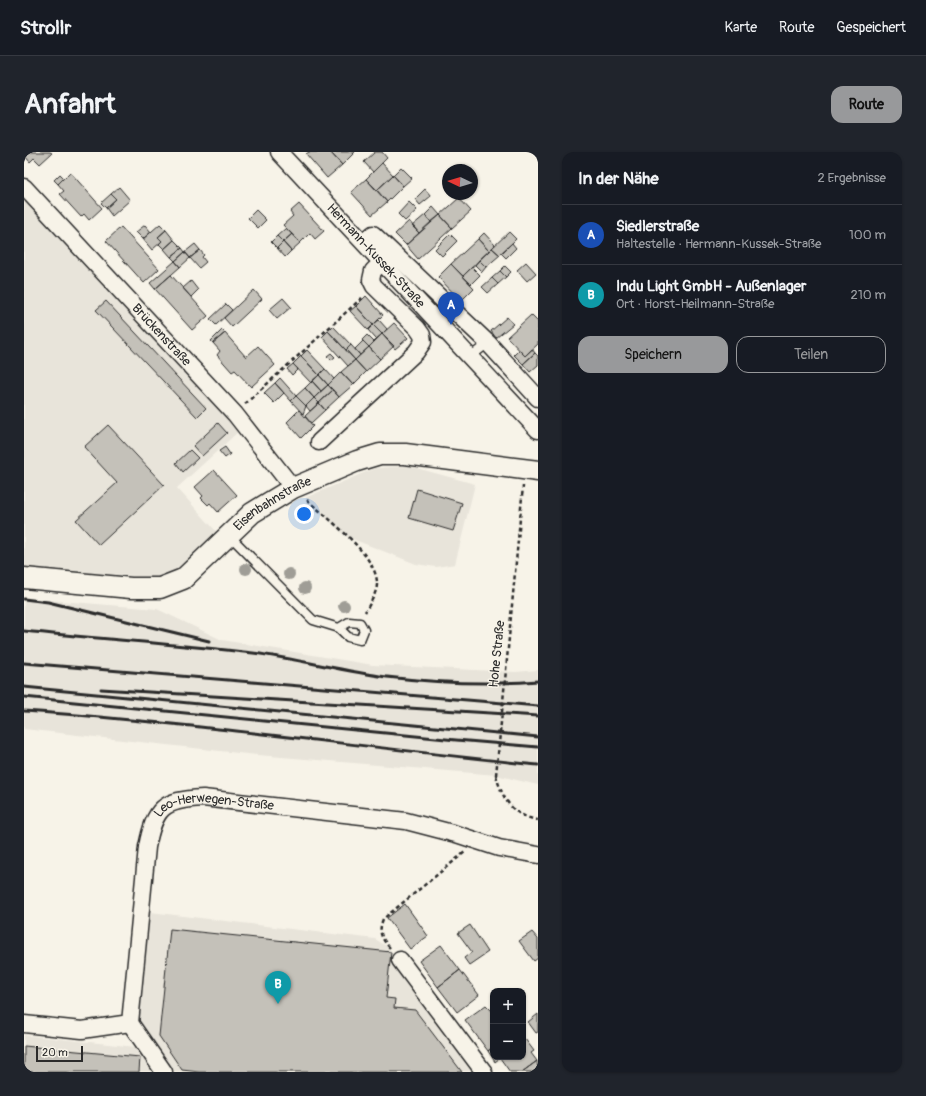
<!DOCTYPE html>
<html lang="de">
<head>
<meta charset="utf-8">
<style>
	body { margin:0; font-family:Pangolin,sans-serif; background:#20242c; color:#f1f3f6 }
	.controls { position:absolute; right:12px; bottom:12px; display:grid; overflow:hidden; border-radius:8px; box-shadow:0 1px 3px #0004 }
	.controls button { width:36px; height:36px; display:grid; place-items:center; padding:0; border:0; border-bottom:1px solid #363941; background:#171b24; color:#f1f3f6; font:20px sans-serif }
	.compass { position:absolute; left:418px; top:12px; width:36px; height:36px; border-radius:50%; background:#171b24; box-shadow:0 1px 3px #0004; rotate:274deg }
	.scale { position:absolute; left:12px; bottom:10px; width:47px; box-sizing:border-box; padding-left:4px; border:2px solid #2b2b2b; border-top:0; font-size:11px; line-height:14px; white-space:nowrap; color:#2b2b2b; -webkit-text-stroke:3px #f7f3e8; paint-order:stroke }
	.you { position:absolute; left:280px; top:362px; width:14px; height:14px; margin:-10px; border:3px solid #fff; border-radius:50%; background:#1a73e8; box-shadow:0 0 0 6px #1a73e833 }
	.badge { display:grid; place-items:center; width:26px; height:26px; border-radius:50%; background:#98999b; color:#fff; font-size:13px; font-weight:700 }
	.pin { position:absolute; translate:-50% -33px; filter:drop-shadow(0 1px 2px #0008) }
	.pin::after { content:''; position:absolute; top:21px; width:14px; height:12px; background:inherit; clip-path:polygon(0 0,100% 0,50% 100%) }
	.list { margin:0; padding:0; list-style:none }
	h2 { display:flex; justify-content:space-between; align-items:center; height:52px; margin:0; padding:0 16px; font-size:17px }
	h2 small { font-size:13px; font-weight:400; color:#9ea1a6 }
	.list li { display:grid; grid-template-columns:26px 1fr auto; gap:12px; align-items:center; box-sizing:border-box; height:60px; padding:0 16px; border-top:1px solid #363941 }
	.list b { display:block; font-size:15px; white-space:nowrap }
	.list p { margin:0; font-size:13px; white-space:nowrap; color:#9ea1a6 }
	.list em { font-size:13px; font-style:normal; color:#9ea1a6 }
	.actions { display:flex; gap:8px; padding:12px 16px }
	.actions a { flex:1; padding:9px 0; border:1px solid #98999b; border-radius:12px; text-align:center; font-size:14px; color:#98999b }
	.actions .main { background:#98999b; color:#111 }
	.map { position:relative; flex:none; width:514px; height:920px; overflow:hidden; border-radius:12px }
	header { display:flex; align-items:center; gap:24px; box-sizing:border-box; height:56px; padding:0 20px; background:#171b24; border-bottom:1px solid #363941 }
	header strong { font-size:19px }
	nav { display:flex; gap:22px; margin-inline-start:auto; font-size:14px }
	.intro { display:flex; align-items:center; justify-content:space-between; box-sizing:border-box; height:96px; padding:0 24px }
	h1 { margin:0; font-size:28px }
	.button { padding:10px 18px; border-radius:12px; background:#98999b; color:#111; font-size:14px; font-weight:700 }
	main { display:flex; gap:24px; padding:0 24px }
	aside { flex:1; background:#171b24; border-radius:12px; box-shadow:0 1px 3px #0004 }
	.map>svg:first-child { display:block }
</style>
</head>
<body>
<header>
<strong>Strollr</strong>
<nav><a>Karte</a><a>Route</a><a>Gespeichert</a></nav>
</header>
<div class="intro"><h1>Anfahrt</h1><a class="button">Route</a></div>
<main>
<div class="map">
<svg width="514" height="920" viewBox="0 0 514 920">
	<rect width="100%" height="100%" fill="#f7f3e8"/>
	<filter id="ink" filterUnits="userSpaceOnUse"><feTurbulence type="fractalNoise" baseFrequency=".025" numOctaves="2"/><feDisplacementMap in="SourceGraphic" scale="8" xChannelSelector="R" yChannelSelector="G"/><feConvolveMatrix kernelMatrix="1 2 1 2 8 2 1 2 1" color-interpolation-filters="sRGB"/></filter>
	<g filter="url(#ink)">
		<path fill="#e8e4da" d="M0 37 216 278 153 336 200 388 159 427 0 426Z
			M385 314 451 332 431 412 412 415 392 412 321 384 281 346 351 316Z
			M0 446 133 457 198 488 349 513 492 520 514 518V633L472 623 223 602 0 577Z
			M126 760 351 787 364 795 453 920H0V883L112 895Z"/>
		<path fill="#c4c1b9" stroke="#2b2b2b" d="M0 0H26L28 1 16 12 10 6 6 10 0 3Z
			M285 0H306L318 13 303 26 282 2Z
			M308 0H331L318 13 307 1Z
			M351 0H358L363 6 349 20 340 10Z
			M358 11 369 23 353 38 342 27Z
			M377 15 388 26 379 34 369 23Z
			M46 20 78 56 65 68 60 62 57 65 36 42 40 39 34 32Z
			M36 22 40 26 34 32 30 28Z
			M369 23 379 34 363 50 353 38Z
			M342 27 363 50 348 63 327 40Z
			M95 35 106 48 88 64 82 56 92 47 87 42Z
			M401 37 407 44 396 53 391 47Z
			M87 42 92 47 82 56 77 51Z
			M435 46 447 59 428 76 416 63Z
			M385 50 393 58 381 69 374 62Z
			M275 52 300 79 291 87 286 81 276 91 259 73 269 64 266 60Z
			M409 55 416 63 407 70 401 63Z
			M232 58 242 68 234 76 224 66Z
			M401 63 407 70 395 81 388 74Z
			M416 63 428 76 394 107 382 93Z
			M385 69 395 81 382 93 371 82Z
			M136 72 142 78 134 85 138 89 128 98 119 87Z
			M121 73 127 80 119 87 112 80Z
			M97 75 135 117 120 131 82 89Z
			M262 76 268 82 259 90 253 84Z
			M142 78 150 88 140 97 135 92 138 89 134 85Z
			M485 80 492 87 476 103 468 96Z
			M460 81 471 93 465 99 454 87Z
			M268 82 276 91 267 99 259 90Z
			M426 82 433 89 418 104 411 97Z
			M253 84 259 90 253 96 247 90Z
			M454 87 465 99 439 124 427 112Z
			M150 88 158 96 147 105 140 97Z
			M259 90 267 99 261 105 253 96Z
			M488 91 492 96 482 106 477 101Z
			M171 92 176 98 166 106 161 100Z
			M158 96 161 100 151 109 147 105Z
			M468 96 476 103 462 115 455 108Z
			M176 98 180 103 178 105 182 110 175 116 166 106Z
			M161 100 166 106 156 115 151 109Z
			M455 108 462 115 458 120 451 113Z
			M151 109 156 115 131 137 126 131Z
			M502 110 512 121 503 129 493 118Z
			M427 112 450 136 437 149 414 125Z
			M481 114 487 120 482 125 476 119Z
			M448 115 456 123 447 132 439 124Z
			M476 119 482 125 474 132 468 126Z
			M147 123 184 164 168 178 131 137Z
			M468 126 474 132 464 141 458 135Z
			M167 129 174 138 167 145 159 136Z
			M230 138 238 147 208 175 200 166Z
			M342 144 359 163 349 173 332 154Z
			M259 146 267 155 253 167 245 158Z
			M82 149 182 256 173 265 72 158Z
			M202 152 208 158 192 173 186 167Z
			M332 154 349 173 344 178 326 159Z
			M507 163 514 170V192L501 204 483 185Z
			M483 165 489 172 472 186 467 179Z
			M355 168 363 177 358 182 349 173Z
			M370 171 384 186 371 197 358 182Z
			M349 173 358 182 352 187 344 178Z
			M309 174 327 193 322 198 304 179Z
			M198 178 201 181 189 191 187 189Z
			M304 179 331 208 324 214 298 185Z
			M201 181 222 205 234 194 251 213 227 235 211 218 208 220 193 203 196 199 189 191Z
			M358 182 370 194 356 207 345 195Z
			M343 183 350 190 345 195 338 188Z
			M339 189 345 195 336 203 331 197Z
			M327 193 336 203 331 208 322 198Z
			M345 195 356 207 342 220 331 208Z
			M508 197 511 201 499 212 490 203 495 198 501 204Z
			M283 198 301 217 295 223 277 204Z
			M307 201 311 205 307 208 303 204Z
			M511 201 514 204V213L506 220 499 212Z
			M277 204 295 223 287 231 269 212Z
			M331 208 342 220 329 233 317 220Z
			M269 212 274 217 268 223 263 217Z
			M301 217 310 227 304 233 295 223Z
			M317 220 329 233 315 245 304 233Z
			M295 223 304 233 297 239 288 229Z
			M256 226 272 244 267 249 251 231Z
			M288 229 297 239 290 246 281 236Z
			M251 231 260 241 250 251 240 241Z
			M304 233 309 238 295 251 290 246Z
			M281 236 290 246 282 254 272 244Z
			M309 238 315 245 301 258 295 251Z
			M272 244 282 254 279 262 267 249Z
			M290 246 295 251 286 259 282 254Z
			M295 251 301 258 287 271 281 264Z
			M275 258 289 274 277 286 263 270Z
			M194 271 203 281 178 304 169 294Z
			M84 273 140 333 75 393 52 368 93 331 60 295Z
			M201 295 206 302 201 306 195 299Z
			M166 298 174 306 159 320 152 311Z
			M190 318 213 343 194 360 186 351 184 353 177 346 179 344 171 335Z
			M393 337 438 351 429 379 385 366Z
			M381 752 404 784 386 797 363 766Z
			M446 773 464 800 445 813 440 806 448 800 434 781Z
			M146 777 367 800 362 846 371 847 370 856 391 858 438 920H175L158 918 135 884Z
			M508 780 514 787V806L510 809 495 789Z
			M417 793 436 818 414 835 395 809Z
			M436 818 455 843 433 860 414 835Z
			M462 853 469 860V895L464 899 441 868Z
			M514 862V880L512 881 504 870Z
			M501 887 510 899 507 901 513 909 498 920H486L476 906 471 910 464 899 469 895V905H499V888Z
			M0 894 116 905 115 920H0Z
			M513 909 514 920H498Z"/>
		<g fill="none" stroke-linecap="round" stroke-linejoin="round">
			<defs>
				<path id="service" d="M446 205 464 191
					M205 383 289 468 315 476 324 485 336 488 340 478 336 471 325 470 315 476"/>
				<g id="minor">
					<path id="s1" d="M255 0 514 278"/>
					<path id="s2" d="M0 35 211 262 269 336"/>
					<path d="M340 90 349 82 464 191 514 246"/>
					<path d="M295 290 392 200 399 190 398 183 393 176 350 134 347 128 349 119 358 110"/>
					<path d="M376 808 460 920"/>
					<path d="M106 871 140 920"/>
					<path id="s3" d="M0 872 58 878 106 871 123 695C131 656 138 648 179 646L382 669 432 682 475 696 514 703"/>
				</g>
				<g id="tertiary">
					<path id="s4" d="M0 426 107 436H136L159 427 228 361 269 336 333 309 356 302H381L514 319"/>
				</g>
			</defs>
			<use href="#service" stroke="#2b2b2b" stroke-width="11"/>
			<use href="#minor" stroke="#2b2b2b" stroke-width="19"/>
			<use href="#tertiary" stroke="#2b2b2b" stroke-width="23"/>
			<path stroke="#2b2b2b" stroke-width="2.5" stroke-dasharray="4 3" stroke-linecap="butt" d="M221 252 340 144
				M283 348C302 365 354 404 353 432 353 441 345 453 341 460
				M482 518 499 334
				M472 623C478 646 488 664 514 668
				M366 796C357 786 354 780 359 767L441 700"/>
			<use href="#service" stroke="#f7f3e8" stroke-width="8"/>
			<use href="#minor" stroke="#f7f3e8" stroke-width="16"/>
			<use href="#tertiary" stroke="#f7f3e8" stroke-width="20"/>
			<path stroke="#2b2b2b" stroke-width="3" d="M0 447 24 450 185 489
				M0 479C76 487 153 492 229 501 274 507 318 519 363 525 413 531 464 533 514 529
				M0 511 514 554
				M0 535 514 585
				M77 537 514 564
				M0 545 432 588 514 595
				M0 559C172 571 343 596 514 613"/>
			<path stroke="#2b2b2b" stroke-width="2.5" stroke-dasharray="4 3" stroke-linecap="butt" d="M472 623 482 518"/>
		</g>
		<g fill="#9f9d96">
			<circle cx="222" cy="417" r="6"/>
			<circle cx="265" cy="422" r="6"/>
			<circle cx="281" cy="436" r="6"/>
			<circle cx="320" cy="454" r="6"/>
		</g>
	</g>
	<g text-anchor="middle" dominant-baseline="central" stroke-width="3" stroke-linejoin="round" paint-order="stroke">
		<g font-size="13" fill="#2b2b2b" stroke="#f7f3e8">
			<text stroke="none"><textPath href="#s1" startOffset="142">Hermann-Kussek-Straße</textPath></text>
			<text stroke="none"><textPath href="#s2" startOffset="202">Brückenstraße</textPath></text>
			<text stroke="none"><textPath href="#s4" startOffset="279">Eisenbahnstraße</textPath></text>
			<text transform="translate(473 502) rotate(-84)">Hohe Straße</text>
			<text stroke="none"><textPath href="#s3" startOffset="378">Leo-Herwegen-Straße</textPath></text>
		</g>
	</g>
</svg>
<div class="controls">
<button>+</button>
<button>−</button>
</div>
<svg class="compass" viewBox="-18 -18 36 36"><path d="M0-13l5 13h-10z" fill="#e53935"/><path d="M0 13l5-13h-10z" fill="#9ea1a6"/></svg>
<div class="scale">20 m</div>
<div class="you"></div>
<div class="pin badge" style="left:427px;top:173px;background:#1a4fb4">A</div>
<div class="pin badge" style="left:254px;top:852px;background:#0f9aa8">B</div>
</div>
<aside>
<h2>In der Nähe<small>2 Ergebnisse</small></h2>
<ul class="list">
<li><span class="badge" style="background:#1a4fb4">A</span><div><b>Siedlerstraße</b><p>Haltestelle · Hermann-Kussek-Straße</p></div><em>100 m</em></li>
<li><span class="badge" style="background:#0f9aa8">B</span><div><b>Indu Light GmbH - Außenlager</b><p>Ort · Horst-Heilmann-Straße</p></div><em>210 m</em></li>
</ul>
<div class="actions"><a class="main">Speichern</a><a>Teilen</a></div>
</aside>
</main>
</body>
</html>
